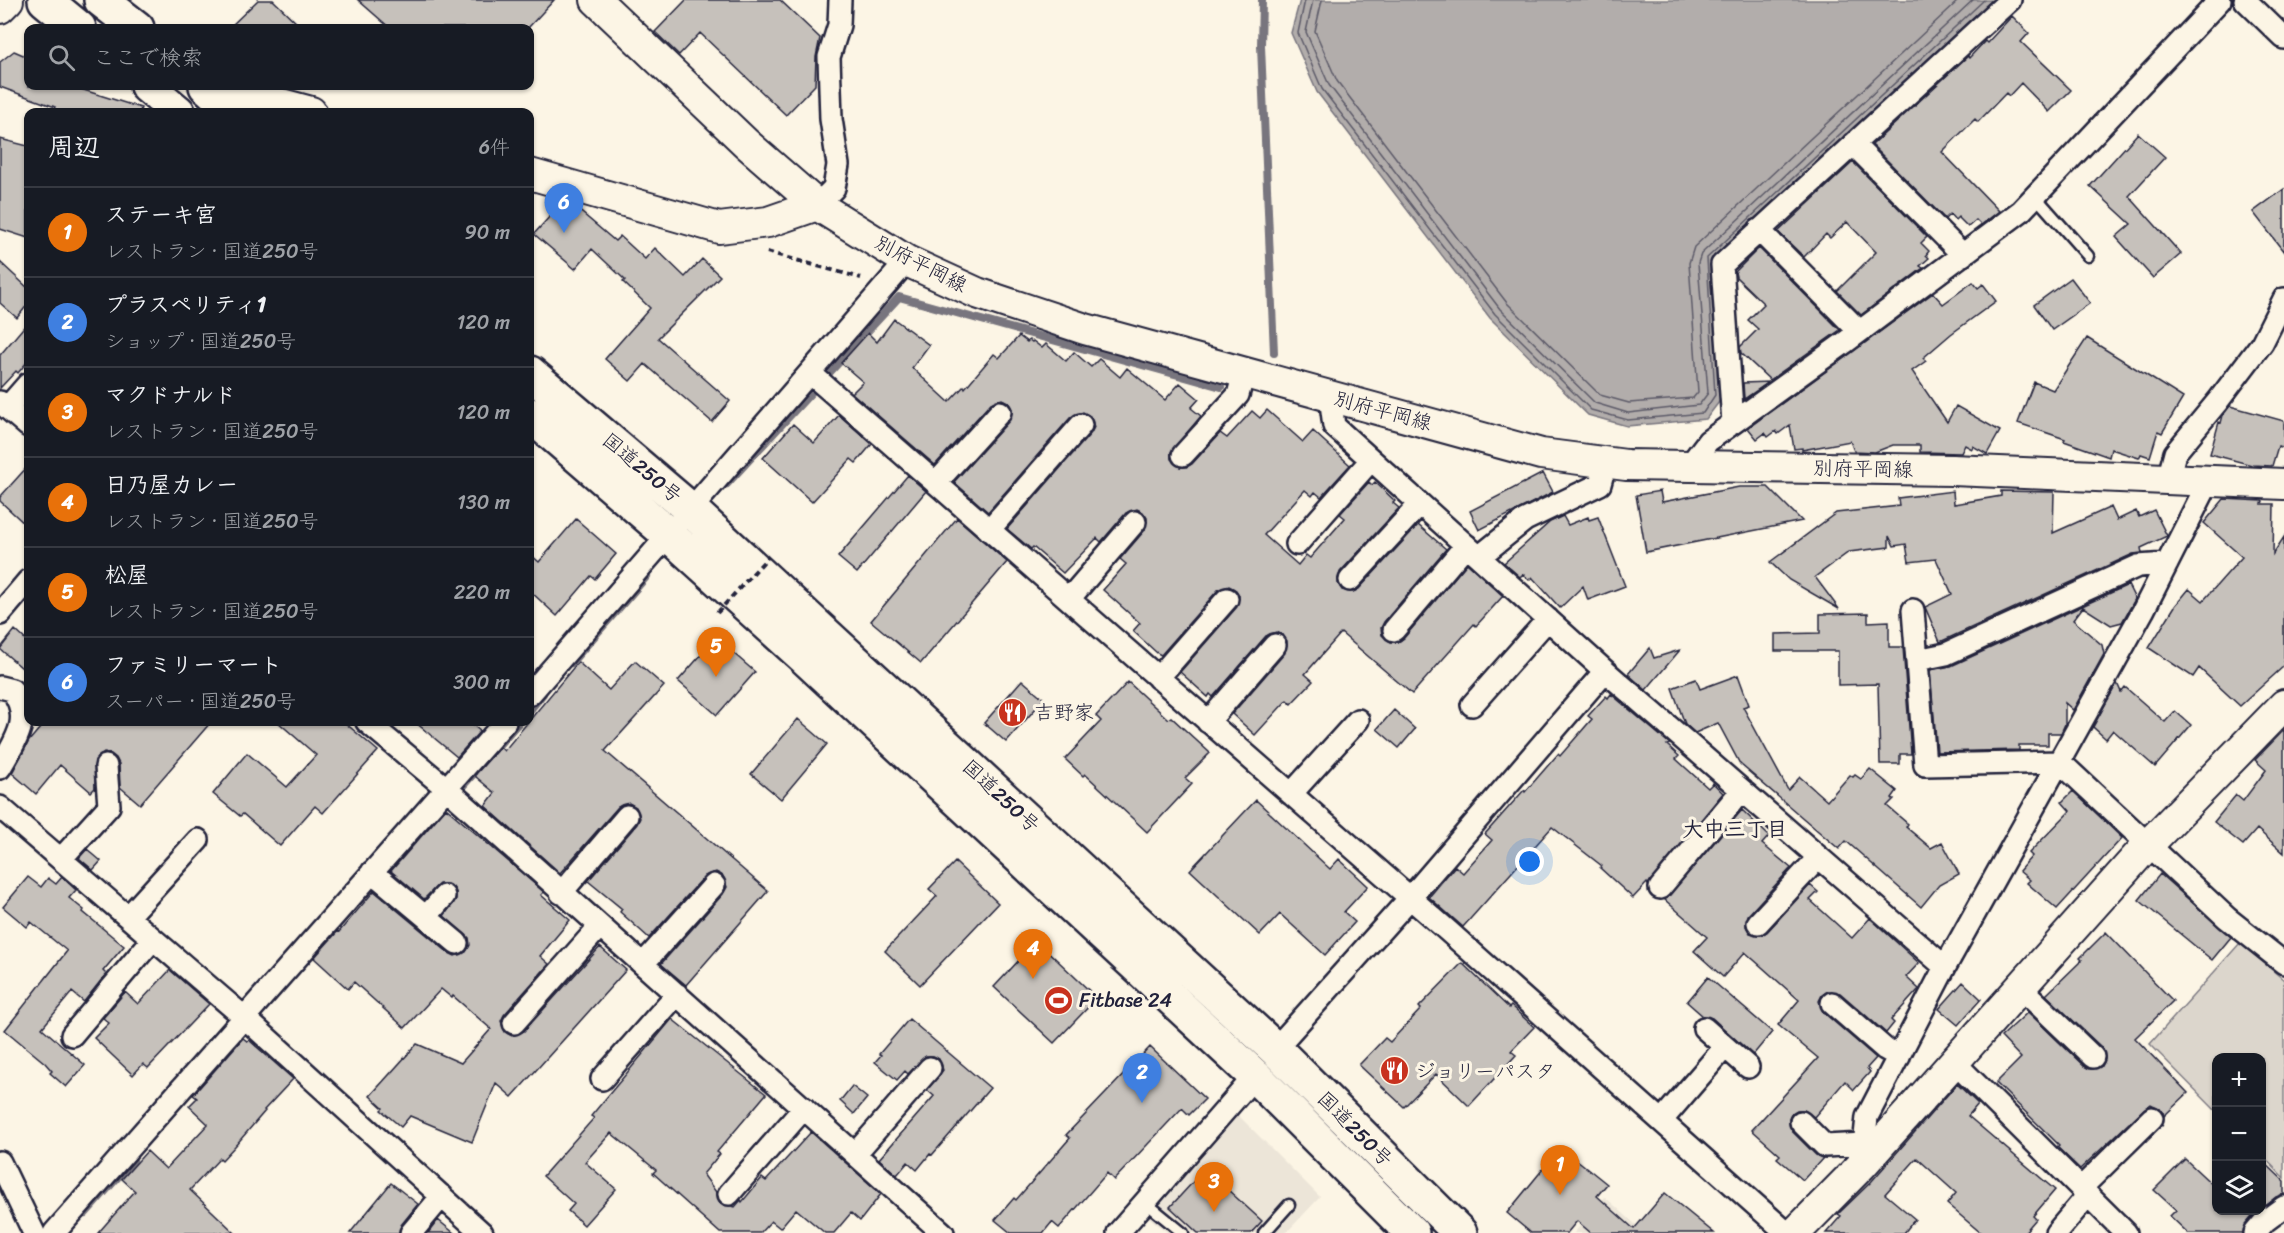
<!DOCTYPE html>
<html lang="ja">
<head>
<meta charset="utf-8">
<style>
	body { margin:0; font-family:Sriracha,"Klee One",sans-serif; background:#242831; color:#f1f3f6 }
	.controls { position:absolute; right:18px; bottom:18px; display:grid; overflow:hidden; border-radius:12px; box-shadow:0 2px 4px #0004 }
	.controls button { width:54px; height:54px; display:grid; place-items:center; padding:0; border:0; border-bottom:2px solid #363941; background:#171b24; color:#f1f3f6; font:30px sans-serif }
	.you { position:absolute; left:1530px; top:862px; width:21px; height:21px; margin:-15px; border:4px solid #fff; border-radius:50%; background:#1a73e8; box-shadow:0 0 0 9px #1a73e833 }
	.badge { display:grid; place-items:center; width:39px; height:39px; border-radius:50%; background:#0b8043; color:#fff; font-size:20px; font-weight:700 }
	.pin { position:absolute; translate:-50% -50px; filter:drop-shadow(0 2px 3px #0008) }
	.pin::after { content:''; position:absolute; top:32px; width:21px; height:18px; background:inherit; clip-path:polygon(0 0,100% 0,50% 100%) }
	.list { margin:0; padding:0; list-style:none }
	h2 { display:flex; justify-content:space-between; align-items:center; height:78px; margin:0; padding:0 24px; font-size:26px }
	h2 small { font-size:20px; font-weight:400; color:#9ea1a6 }
	.list li { display:grid; grid-template-columns:39px 1fr auto; gap:18px; align-items:center; box-sizing:border-box; height:90px; padding:0 24px; border-top:2px solid #363941 }
	.list b { display:block; font-size:22px; white-space:nowrap }
	.list p { margin:0; font-size:20px; white-space:nowrap; color:#9ea1a6 }
	.list em { font-size:20px; font-style:normal; color:#9ea1a6 }
	.icon { flex:none; width:33px; height:33px; fill:none; stroke:currentColor; stroke-width:2; stroke-linecap:round; stroke-linejoin:round }
	.map { position:relative; flex:none; width:2284px; height:1233px; overflow:hidden }
	.search { position:absolute; background:#171b24; box-shadow:0 2px 4px #0004; left:24px; top:24px; width:510px; height:66px; display:flex; align-items:center; gap:15px; box-sizing:border-box; padding:0 21px; border-radius:12px; color:#9ea1a6; font-size:22px }
	.panel { position:absolute; background:#171b24; box-shadow:0 2px 4px #0004; left:24px; top:108px; width:510px; height:618px; border-radius:12px }
	.map>svg:first-child { display:block }
</style>
</head>
<body>
<div class="map">
<svg width="2284" height="1233" viewBox="0 0 2284 1233">
	<rect width="100%" height="100%" fill="#fcf5e5"/>
	<filter id="ink" filterUnits="userSpaceOnUse"><feTurbulence type="fractalNoise" baseFrequency=".0167" numOctaves="2"/><feDisplacementMap in="SourceGraphic" scale="12" xChannelSelector="R" yChannelSelector="G"/><feConvolveMatrix kernelMatrix="1 2 1 2 8 2 1 2 1" color-interpolation-filters="sRGB"/></filter>
	<g filter="url(#ink)">
		<path fill="#ece5d8" d="M1237 1114 1320 1197 1286 1233H1168L1146 1215Z
			M1605 1197 1645 1233H1574Z"/>
		<path fill="#dcd6cc" stroke="#7f7c84" stroke-width="1.5" d="M2240 943 2284 980V1178L2262 1155V1058H2216V1111L2150 1044Z"/>
		<path fill="#b2adab" stroke="#78757e" stroke-width="1.5" d="M1300 0H1992L1712 261 1722 398 1706 419 1627 426 1588 415 1490 318 1317 92 1291 33Z"/>
		<g fill="none" stroke-linecap="round" stroke-linejoin="round">
			<path stroke="#5c5a68" stroke-width="1.5" d="M1305 0 1298 33 1322 89 1495 314 1591 410 1628 420 1703 413 1715 395 1707 258 1984 0
				M1313 0 1306 32 1329 85 1500 309 1595 403 1628 413 1699 405 1708 393 1698 263 1701 254 1973 0
				M1322 0 1315 31 1337 81 1507 303 1600 395 1629 403 1693 398 1698 392 1689 263 1694 247 1959 0"/>
			<path stroke="#78757e" stroke-width="8" d="M1262 0 1261 46 1274 353
				M727 484 899 297 1221 387
				M571 663 647 576
				M530 710 543 694
				M461 788 519 722
				M85 1214 133 1160"/>
		</g>
		<path fill="#c6c1bb" stroke="#22223b" stroke-width="1.5" d="M258 0H273L302 28H229Z
			M358 0H554L528 28H390Z
			M686 0H780L820 38 816 57 815 85 786 115 700 33 679 55 655 32Z
			M2012 16 2029 33 2021 42 2071 90 2049 112 2021 83 2009 96 2006 93 1978 122 1975 119 1942 152 1999 211 1981 225 1976 220 1968 227 1958 217 1955 220 1950 214 1945 219 1872 145 1968 56 1969 58 1985 41 1987 43Z
			M14 51 28 57V86H71L141 108 140 112H53L55 107 0 87V62Z
			M2138 133 2165 157 2129 196 2181 254 2153 278 2116 237 2131 224 2090 186Z
			M0 139 28 146V238L0 229Z
			M1853 162 1927 237 1921 243 1929 251 1926 255 1929 258 1920 266 1923 268 1861 315 1837 291 1876 252 1847 222 1830 238 1826 234 1804 257 1778 232Z
			M2284 189V252L2253 212Z
			M560 205 576 208 615 241 620 236 645 259 655 248 685 277 702 259 720 276 658 338 730 401 712 422 645 364 630 381 605 359 650 308 623 282 625 280 592 249 575 269 534 234Z
			M1759 248 1840 330 1770 380 1741 353 1740 347 1758 329 1748 320 1764 304 1736 277 1735 272Z
			M0 262 28 288V304L17 318 0 303Z
			M2071 278 2090 303 2052 330 2034 305Z
			M1973 282 1978 288 1983 284 1996 301 1951 334 1923 358 1926 361 1912 371 1947 422 1956 406 2000 431 1987 454 1973 446 1972 449 1965 445 1961 453 1920 452V445H1893L1875 452 1854 451 1850 441 1802 450V448L1794 449 1790 425 1778 434 1776 431 1768 437 1765 433 1757 439 1748 428 1933 293 1943 304Z
			M894 319 929 345 912 368 949 402 964 386 965 388 994 354 999 358 1019 336 1027 342 1029 340 1032 342 1033 341 1042 348 1046 344 1066 361 1074 352 1091 367 1099 359 1120 377 1127 368 1165 400 1180 383 1199 399 1191 408 1201 416 1171 452V459L1180 467H1186L1192 464 1220 433 1227 438 1252 411 1260 418 1267 410 1303 442 1313 431 1350 465 1321 497 1315 492 1312 496 1305 490 1264 535 1298 565 1306 555 1310 558 1345 518 1340 514 1369 482 1372 485 1375 482 1395 501 1393 503 1399 508 1340 572 1338 583 1342 590 1353 592 1359 589 1418 525 1446 549 1384 622 1381 628 1382 635 1391 642H1398L1404 638 1467 563 1503 596 1476 626 1474 624 1412 694 1341 633 1305 674 1313 681 1291 704 1287 700 1255 735 1232 714 1285 653 1287 641 1284 636 1277 632 1266 636 1213 697 1210 694 1208 697 1180 672 1237 607 1239 595 1236 590 1229 586 1218 590 1161 655 1157 653 1133 631 1140 623 1103 590 1126 564 1120 559 1145 530 1147 518 1143 512 1137 509 1126 513 1101 542 1097 538 1063 573 1033 547 1031 549 1007 529 1091 433 1094 427 1090 416 1083 412 1071 417 988 512 954 482 1010 420 1012 409 1008 402 1002 399 991 403 935 465 852 393 863 382 841 363 868 333 877 342Z
			M28 322V361L18 373 16 371 0 388V355Z
			M2087 338 2183 398 2162 433 2158 431 2150 457 2141 454 2139 458 2111 449 2109 457 2064 441 2065 439 2018 423 2034 382 2053 390Z
			M1769 382 1744 399 1743 383Z
			M2230 406 2284 421V448L2278 446 2272 466 2252 465 2210 454 2219 422 2221 423 2223 415Z
			M839 415 872 444 856 463 851 459 812 502 763 458 793 424 814 443Z
			M28 466V527L0 501V497Z
			M1543 473 1553 492 1479 530 1470 511Z
			M908 475 926 491 857 573 838 557Z
			M1739 487H1768L1802 521 1646 552 1636 495 1660 491 1662 502Z
			M1953 491 1954 504 2001 496V491L2054 492 2053 533 2111 507 2117 520 2136 511 2139 517 2154 510 2167 536 2141 548 2142 553 2133 554 1940 642 1925 607 1952 594 1936 559 1909 562 1906 544 1894 546 1889 536V547L1849 552 1815 577 1839 609 1789 580 1770 562 1836 513 1899 506 1898 498Z
			M2224 499 2263 501 2262 504H2274L2273 554 2284 537V666L2240 706 2199 668 2193 677 2149 648 2175 606 2189 589 2203 601 2242 557 2204 523Z
			M1563 516 1568 525 1588 517 1589 520 1598 517 1625 586 1588 600 1583 586 1560 608 1532 577 1529 580 1523 574 1520 577 1504 563 1550 522Z
			M957 518 1007 562 921 663 871 621Z
			M576 519 616 554 595 579 591 576 557 616 530 591V554L539 562Z
			M2128 585 2135 599 2122 622 2111 625 2083 607 2073 620 2102 645 2104 654 2073 710 2065 703V724L2061 733H2048V745H2019V750L1937 752 1930 670 1951 666Z
			M1868 613V622L1889 621V647H1903L1911 754H1900V764H1880L1878 684 1838 685V651H1775V634L1820 633V614Z
			M15 630 28 642V673L0 649Z
			M716 638 755 672 717 715 678 681Z
			M1650 648 1654 658 1680 650 1646 690 1628 674Z
			M635 661 664 686 605 751 768 891 686 985 661 964 723 894 727 887 723 876 716 872 705 876 649 938 620 912 622 909 588 881 637 824 640 818 636 807 629 803 618 807 560 873 485 806 495 793 476 777V774L500 747 504 751 578 662 609 690Z
			M1738 675 1749 705 1743 707 1788 790 1800 777 1827 801 1850 775 1853 777 1855 775 1861 779 1870 769 1897 791 1892 798 1894 799 1887 806 1908 824 1906 827 1931 848 1942 842 1959 874 1939 885 1921 907 1846 841 1839 849 1740 764 1718 723 1695 733 1685 724 1672 688 1696 679 1700 689Z
			M1022 680 1044 699 1006 742 984 723Z
			M1128 682 1168 719 1171 717 1210 753 1185 778 1192 784 1147 832 1085 774 1083 776 1065 759 1101 721 1096 716Z
			M2117 683 2121 692 2125 687 2165 722 2175 711 2191 725 2155 767 2113 730 2106 739 2093 727Z
			M1611 694 1670 744 1667 745 1679 756 1676 759 1708 788 1713 783 1723 793 1648 885 1647 883 1633 898 1600 868 1602 866 1552 827 1463 927 1429 897 1455 866 1463 873 1492 840 1485 834 1524 790 1525 792 1558 754 1560 756 1592 719 1588 716 1606 696 1608 698Z
			M1394 710 1415 729 1399 748 1377 729Z
			M798 719 827 744 781 799 751 774Z
			M45 722H211L140 804 120 787 119 764 116 758 111 754 104 753 95 760V788L91 792 60 765 36 794 12 773 29 741Z
			M278 722H344L378 751 323 813 315 806 280 846 243 814 240 816 213 794 247 753 287 787 316 755Z
			M415 722H469L480 731 457 757Z
			M2284 730V853L2257 829 2243 845 2214 822 2236 795 2243 801 2266 770 2255 760Z
			M2073 791 2122 838 2057 909 2027 883 2030 880 2019 871 2032 856 2029 853 2070 811 2062 802Z
			M1256 800 1330 869 1339 859 1368 886 1344 912 1355 922 1325 955 1280 914 1260 935 1190 870Z
			M446 808 544 892 541 895 570 920 540 956 549 964 504 1015 501 1021 505 1032 512 1036 524 1031 600 947 626 970 512 1097 496 1083 472 1142 410 1116 401 1127 381 1110 383 1108 370 1096 417 1044 461 1063 491 1029 453 996 452 998 441 989 405 1028 354 982 348 989 314 958 338 931 339 932 374 891 449 953 455 956 466 952 470 945 469 938 444 916 456 899V892L453 887 447 884H439L424 899 391 871Z
			M1742 810 1769 836 1762 844 1791 868 1748 915 1746 926 1750 933 1761 935 1767 932 1810 885 1818 892 1810 900 1852 938 1870 918 1919 963 1906 977 1919 989 1891 1020 1894 1023 1886 1033 1840 993 1828 991 1822 995 1819 1001 1823 1012 1876 1058 1867 1068 1870 1072 1854 1090 1845 1081 1814 1117 1804 1110H1797L1792 1113 1789 1119 1792 1131 1816 1155 1823 1158 1803 1180 1777 1158 1780 1155 1752 1130 1818 1058 1778 1025 1799 1000 1745 952 1723 977 1694 951 1707 937 1665 900Z
			M87 849 101 861 93 870 79 858Z
			M955 862 998 903 920 985 885 951 937 896 929 889Z
			M2160 874 2231 937 2212 960 2139 900Z
			M28 877 41 887 48 878 56 884 62 877 76 890 69 898 84 910 83 912 124 946 103 971 106 974 84 1002 72 992 42 1028 85 1065 66 1087 50 1073 52 1071 45 1063 5 1030 67 951 31 922 27 927 3 907Z
			M2106 932 2173 1001 2135 1038 2188 1093 2164 1116 2161 1109 2151 1104 2144 1109 2080 1169 2057 1147 2059 1145 1996 1083 2021 1058 2001 1037 2028 1012 2084 1066 2091 1069 2102 1066 2105 1059 2102 1048 2046 995 2082 960 2080 958Z
			M1037 941 1097 998 1054 1043 994 987Z
			M1462 963 1509 1008 1511 1006 1534 1027 1511 1051 1516 1055 1469 1106 1436 1074 1404 1107 1359 1065 1385 1038 1390 1042 1421 1009 1419 1007Z
			M170 970 209 1004 148 1068 143 1064 133 1075 94 1038 109 1023 103 1018 125 992 138 1004Z
			M1708 977 1772 1032 1753 1055 1712 1018 1703 1016 1687 1002Z
			M1963 982 1981 999 1958 1025 1939 1009Z
			M672 1019 766 1094 717 1152 720 1154 703 1174 716 1192 720 1203 735 1207 741 1200 742 1202 762 1178 766 1181 811 1132 881 1194 860 1221 851 1213 834 1233H825L796 1209 780 1228 771 1221 760 1233H720L653 1173 656 1170 611 1133 585 1162 616 1189 584 1225 568 1211 574 1204 543 1176 594 1118 591 1116Z
			M909 1019 990 1088 932 1155 930 1154 917 1170 908 1162 897 1175 879 1159 934 1096 927 1090 943 1070 939 1059 933 1056H926L908 1074 905 1071 897 1080 875 1062 881 1055 879 1054Z
			M243 1038 247 1041 249 1040 293 1079 264 1110 265 1111 235 1146 222 1160 220 1158 190 1190 235 1233H98L135 1191 122 1179 147 1151 166 1169 208 1124 189 1106 197 1098 193 1095Z
			M1150 1047 1205 1099 1189 1115 1182 1108 1114 1180 1107 1173 1059 1228 1052 1222 1043 1233H1011L995 1220 1014 1198 1016 1200 1070 1138 1066 1135Z
			M1957 1084 1978 1104 1968 1116 2055 1190 2033 1216 2036 1219 2024 1233H1981L1947 1204 1956 1193 1917 1158 1885 1194 1915 1219 1904 1233H1826L1841 1216 1838 1214 1871 1182Z
			M852 1086 867 1098 854 1114 840 1101Z
			M1561 1147 1607 1184 1597 1196 1634 1229 1665 1193 1714 1233H1591L1577 1221 1567 1233H1531L1507 1213Z
			M2185 1159 2217 1189V1210H2258L2245 1225 2243 1233H2188L2170 1216 2176 1210 2154 1190Z
			M2262 1160 2284 1181V1194L2276 1197 2262 1208Z
			M1205 1169 1262 1221 1251 1233H1198L1170 1207Z
			M391 1183 418 1204 401 1225 399 1233H350Z
			M438 1220 454 1233H428Z"/>
		<g fill="none" stroke-linecap="round" stroke-linejoin="round">
			<defs>
				<path id="lane" d="M2035 196 2088 256
					M1145 1202 1183 1233
					M1264 1233 1289 1205"/>
				<path id="street" d="M2245 0 2284 38
					M1853 144 1963 255
					M817 205 834 188 838 165 831 119 829 57 839 25 840 0
					M1759 230 1859 331
					M810 373 1448 931 1787 1233
					M1330 396 1334 426 1605 671 1945 967
					M0 402 28 426
					M7 408 28 384
					M1733 423 1722 265 2010 0
					M1183 455 1238 395 1244 373
					M1689 466 1708 441 1847 341 2021 211 2220 0
					M2168 479 2175 453 2218 401 2262 343 2284 299
					M936 483 1000 412
					M989 530 1081 425
					M1297 544 1371 460
					M1479 557 1525 520 1600 484 1606 462
					M1350 580 1420 504
					M1069 599 1135 522
					M1913 610 1925 765 2060 762 2227 918 2284 963
					M0 614 28 581
					M1394 630 1466 545
					M1917 660 1946 654 2138 566 2167 564
					M1158 678 1227 599
					M0 687 12 690C33 719 15 741 0 768
					M530 694 907 261
					M1472 705 1548 619
					M367 722 446 788 943 1233
					M1208 722 1275 645
					M1291 794 1358 720
					M0 807 245 1018 482 1233
					M61 859 109 806 106 766
					M372 872 457 943
					M1660 888 1742 790
					M561 893 627 816
					M128 917 198 840
					M426 917 444 896
					M1758 923 1819 857
					M643 964 714 885
					M2020 987 2093 1057
					M1832 1003 1885 1049 1899 1057
					M514 1023 600 926
					M1704 1028 1748 1067
					M72 1035 153 939
					M1275 1049 1410 898 1605 671
					M1955 1063 2126 1233
					M602 1079 677 994
					M1662 1120 1725 1047
					M1801 1122 1825 1146 1864 1144
					M855 1154 930 1068
					M0 1162 34 1233
					M1862 1165 1867 1117 1945 967 2143 611 2209 481
					M2081 1188 2152 1118
					M729 1194 804 1108
					M54 1233 505 722
					M411 1233 442 1196
					M1118 1233 1255 1076
					M2056 1233 2088 1195
					M2255 1233 2265 1221 2284 1207"/>
				<path id="secondary" d="M596 0 747 144 817 205 907 261 977 293 1085 329 1541 454 1626 465 1952 470 2284 484
					M0 8 8 0
					M215 86 311 112
					M530 174 719 228 768 222 817 205
					M1795 1233 1862 1165 2143 850 2284 705"/>
				<path id="highway" d="M45 0 79 28
					M101 0 137 28
					M147 86 178 112
					M206 86 235 112
					M530 373 691 510 1275 1049 1460 1233
					M530 415 669 535 805 658 1255 1076 1412 1233"/>
			</defs>
			<use href="#lane" stroke="#22223b" stroke-width="15"/>
			<use href="#street" stroke="#22223b" stroke-width="26"/>
			<use href="#secondary" stroke="#22223b" stroke-width="34"/>
			<use href="#highway" stroke="#22223b" stroke-width="38"/>
			<path stroke="#22223b" stroke-width="4" stroke-dasharray="6 4.5" stroke-linecap="butt" d="M767 252 861 278"/>
			<use href="#lane" stroke="#fcf5e5" stroke-width="10"/>
			<use href="#street" stroke="#fcf5e5" stroke-width="21"/>
			<use href="#secondary" stroke="#fcf5e5" stroke-width="30"/>
			<use href="#highway" stroke="#fcf5e5" stroke-width="33"/>
			<path stroke="#22223b" stroke-width="4" stroke-dasharray="6 4.5" stroke-linecap="butt" d="M717 613 768 557"/>
		</g>
	</g>
	<defs>
		<symbol id="restaurant-disc" viewBox="-11 -11 22 22"><circle r="9.5" fill="#c8321e" stroke="#fcf5e5"/><path d="M-5-6h1v4h1v-4h1v4h1v-4h1v5L-1.5 .5V6h-2V.5L-5-1ZM5-6V6H3V1.5H1.5Q1.5-4 5-6Z" fill="#fff"/></symbol>
		<symbol id="stadium-disc" viewBox="-11 -11 22 22"><circle r="9.5" fill="#c8321e" stroke="#fcf5e5"/><path d="M0-5a6.5 5 0 1 0 0 10a6.5 5 0 1 0 0-10ZM-3.5-1.8h7v3.6h-7Z" fill="#fff"/></symbol>
	</defs>
	<g fill-rule="evenodd">
		<use href="#restaurant-disc" x="996" y="696" width="33" height="33"/>
		<use href="#stadium-disc" x="1042" y="984" width="33" height="33"/>
		<use href="#restaurant-disc" x="1378" y="1054" width="33" height="33"/>
	</g>
	<g text-anchor="middle" dominant-baseline="central" stroke-width="6" stroke-linejoin="round" paint-order="stroke">
		<g font-size="20" fill="#22223b" stroke="#fcf5e5">
			<text transform="translate(921 264) rotate(27)">別府平岡線</text>
			<text transform="translate(1383 411) rotate(15)">別府平岡線</text>
			<text transform="translate(642 468) rotate(40)">国道250号</text>
			<text transform="translate(1863 469) rotate(1)">別府平岡線</text>
			<text transform="translate(1001 796) rotate(43)">国道250号</text>
			<text transform="translate(1355 1129) rotate(45)">国道250号</text>
		</g>
		<g font-size="20" fill="#22223b" stroke="#fcf5e5" text-anchor="start">
			<text x="1034" y="712">吉野家</text>
			<text x="1079" y="1000">Fitbase 24</text>
			<text x="1415" y="1071">ジョリーパスタ</text>
		</g>
		<g font-size="21" font-weight="bold" fill="#22223b" stroke="#fcf5e5">
			<text x="1735" y="829">大中三丁目</text>
		</g>
	</g>
</svg>
<div class="controls">
<button>+</button>
<button>−</button>
<button><svg class="icon" aria-label="layers" viewBox="0 0 24 24"><path d="M12 4l9 5-9 5-9-5zM3 14l9 5 9-5"/></svg></button>
</div>
<div class="you"></div>
<div class="pin badge" style="left:1560px;top:1195px;background:#e8710a">1</div>
<div class="pin badge" style="left:1142px;top:1103px;background:#3f7fe0">2</div>
<div class="pin badge" style="left:1214px;top:1212px;background:#e8710a">3</div>
<div class="pin badge" style="left:1033px;top:979px;background:#e8710a">4</div>
<div class="pin badge" style="left:716px;top:677px;background:#e8710a">5</div>
<div class="pin badge" style="left:564px;top:233px;background:#3f7fe0">6</div>
<div class="search"><svg class="icon" aria-label="search" viewBox="0 0 24 24"><circle cx="10" cy="10" r="6"/><path d="M15 15l6 6"/></svg>ここで検索</div>
<section class="panel">
<h2>周辺<small>6件</small></h2>
<ul class="list">
<li><span class="badge" style="background:#e8710a">1</span><div><b>ステーキ宮</b><p>レストラン · 国道250号</p></div><em>90 m</em></li>
<li><span class="badge" style="background:#3f7fe0">2</span><div><b>プラスペリティ1</b><p>ショップ · 国道250号</p></div><em>120 m</em></li>
<li><span class="badge" style="background:#e8710a">3</span><div><b>マクドナルド</b><p>レストラン · 国道250号</p></div><em>120 m</em></li>
<li><span class="badge" style="background:#e8710a">4</span><div><b>日乃屋カレー</b><p>レストラン · 国道250号</p></div><em>130 m</em></li>
<li><span class="badge" style="background:#e8710a">5</span><div><b>松屋</b><p>レストラン · 国道250号</p></div><em>220 m</em></li>
<li><span class="badge" style="background:#3f7fe0">6</span><div><b>ファミリーマート</b><p>スーパー · 国道250号</p></div><em>300 m</em></li>
</ul>
</section>
</div>
</body>
</html>
